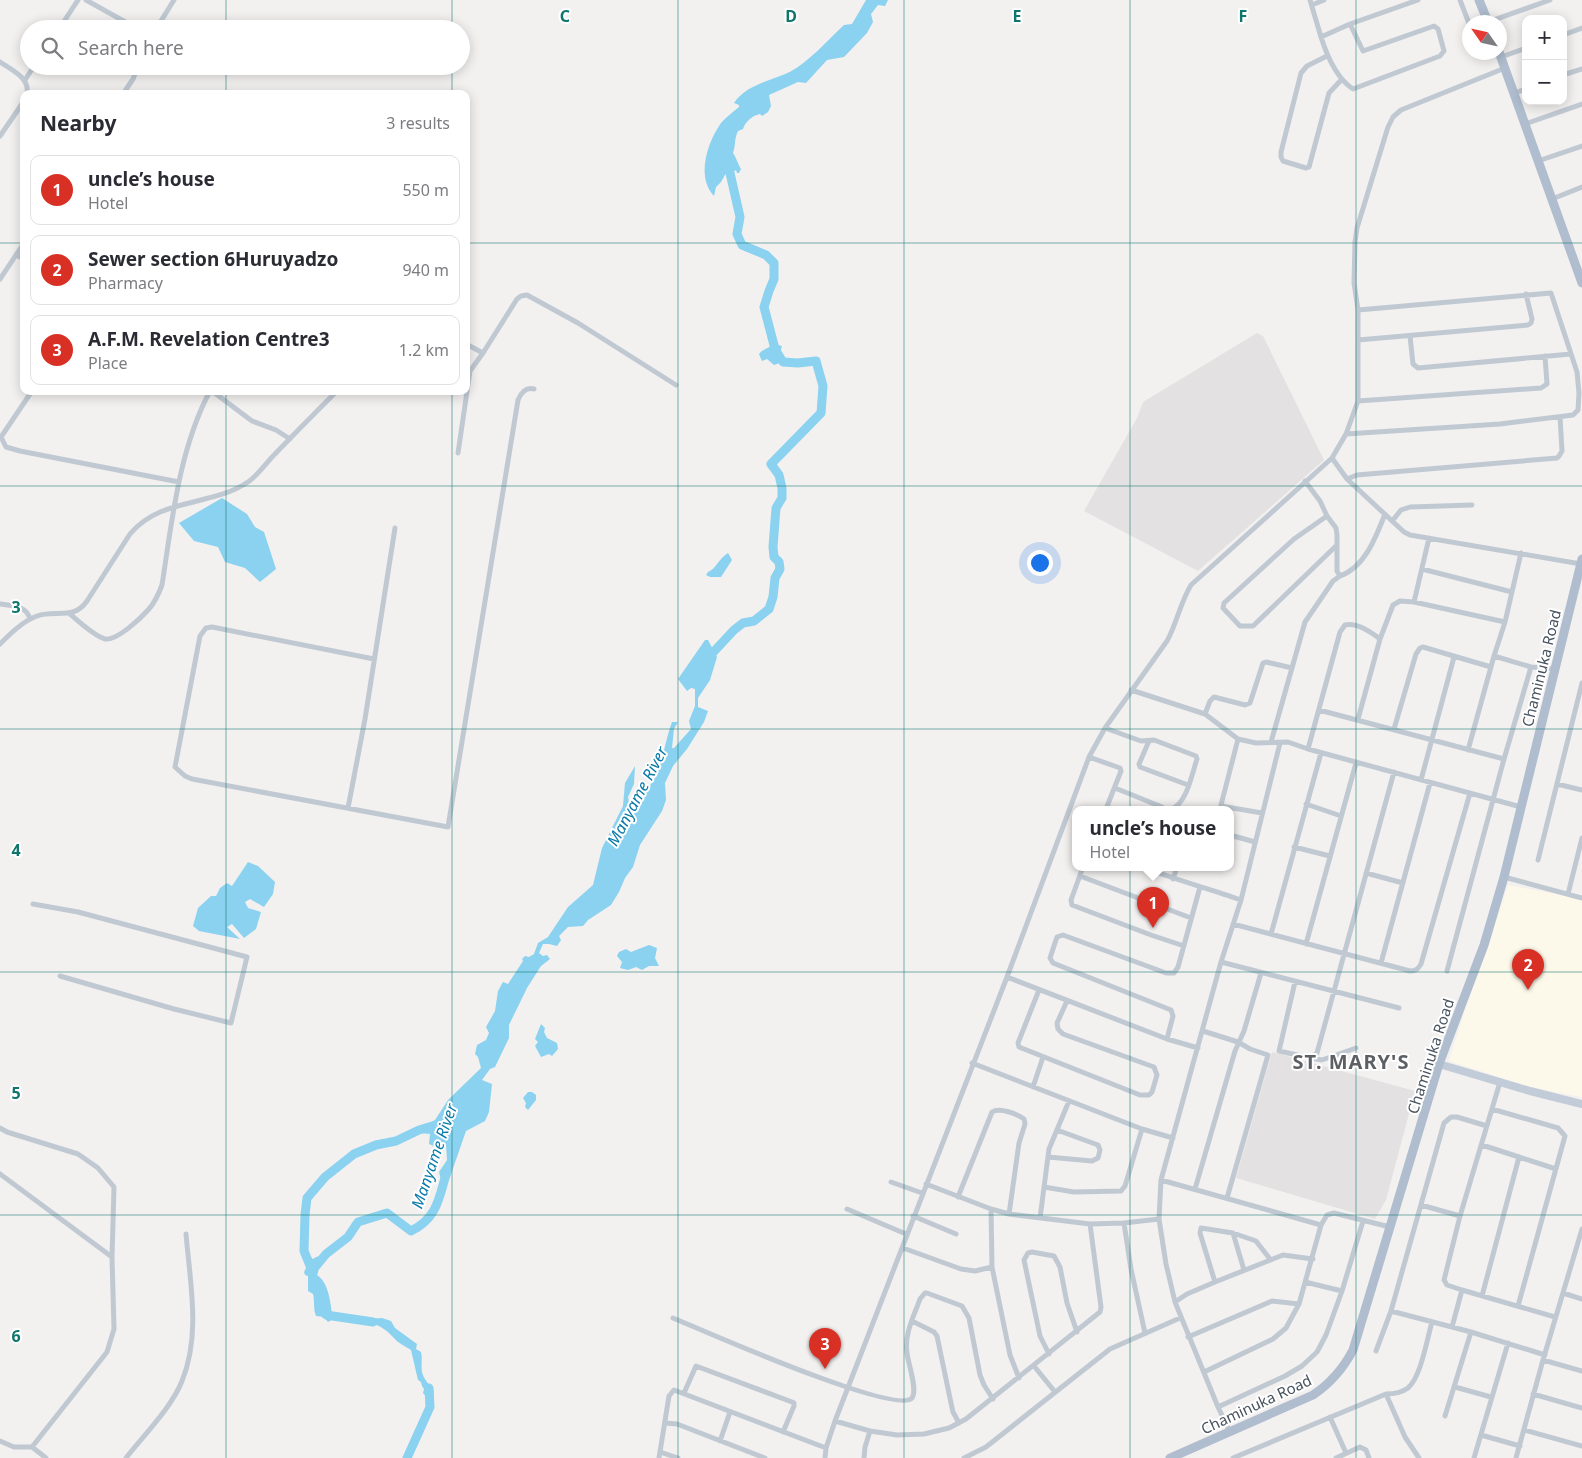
<!DOCTYPE html>
<html lang="en">
<head>
<meta charset="utf-8">
<style>
	body { margin:0; font-family:"Noto Sans",sans-serif; background:#f2f2f3; color:#2b2b33 }
	.controls { position:absolute; right:15px; top:15px; display:grid; overflow:hidden; border-radius:10px; box-shadow:0 2px 12px #0003 }
	.controls button { width:45px; height:45px; display:grid; place-items:center; padding:0; border:0; border-bottom:1px solid #e1e1e2; background:#fff; color:#2b2b33; font:25px sans-serif }
	.compass { position:absolute; left:1462px; top:15px; width:45px; height:45px; border-radius:50%; background:#fff; box-shadow:0 2px 12px #0003; rotate:304deg }
	.you { position:absolute; left:1039px; top:562px; width:18px; height:18px; margin:-12px; border:4px solid #fff; border-radius:50%; background:#1a73e8; box-shadow:0 0 0 8px #1a73e833 }
	.badge { display:grid; place-items:center; width:32px; height:32px; border-radius:50%; background:#d93025; color:#fff; font-size:16px; font-weight:700 }
	.pin { position:absolute; translate:-50% -41px; filter:drop-shadow(0 1px 2px #0008) }
	.pin::after { content:''; position:absolute; top:26px; width:18px; height:15px; background:inherit; clip-path:polygon(0 0,100% 0,50% 100%) }
	.popup { position:absolute; left:1072px; top:806px; width:162px; height:65px; box-sizing:border-box; display:grid; place-content:center; border-radius:10px; background:#fff; filter:drop-shadow(0 1px 4px #0005); font-size:16px; white-space:nowrap; color:#7c7c81 }
	.popup b { font-size:19px; color:#2b2b33 }
	.popup::after { content:''; position:absolute; left:50%; top:100%; margin-left:-10px; border:10px solid transparent; border-top-color:#fff }
	.list { margin:0; padding:0; list-style:none }
	h2 { display:flex; justify-content:space-between; align-items:center; height:65px; margin:0; padding:0 20px; font-size:21px }
	h2 small { font-size:16px; font-weight:400; color:#7c7c81 }
	.list li { display:grid; grid-template-columns:32px 1fr auto; gap:15px; align-items:center; box-sizing:border-box; height:70px; margin:0 10px 10px; padding:0 10px; border:1px solid #e1e1e2; border-radius:10px }
	.list b { display:block; font-size:19px; white-space:nowrap }
	.list p { margin:0; font-size:16px; white-space:nowrap; color:#7c7c81 }
	.list em { font-size:16px; font-style:normal; color:#7c7c81 }
	.icon { flex:none; width:28px; height:28px; fill:none; stroke:currentColor; stroke-width:2; stroke-linecap:round; stroke-linejoin:round }
	.map { position:relative; flex:none; width:1582px; height:1458px; overflow:hidden }
	.search { position:absolute; background:#fff; box-shadow:0 2px 12px #0003; left:20px; top:20px; width:450px; height:55px; display:flex; align-items:center; gap:12px; box-sizing:border-box; padding:0 18px; border-radius:28px; color:#7c7c81; font-size:19px }
	.panel { position:absolute; background:#fff; box-shadow:0 2px 12px #0003; left:20px; top:90px; width:450px; height:305px; border-radius:10px }
	.map>svg:first-child { display:block }
</style>
</head>
<body>
<div class="map">
<svg width="1582" height="1458" viewBox="0 0 1582 1458">
	<rect width="100%" height="100%" fill="#f3f0f0"/>
	<path fill="#fdf9ea" d="M1508 885 1582 899V1097L1534 1088 1449 1061 1466 1007 1487 951Z"/>
	<path fill="#e4e1e2" d="M1257 333 1263 336 1324 460 1198 571 1084 511 1137 418 1143 402Z
		M1272 1052 1415 1091 1386 1200 1375 1219 1236 1178Z"/>
	<path fill="#8ad2ef" d="M866 0H888L885 6 878 5 871 14 873 22 867 33 844 57 827 60 806 83 798 82 769 95 771 106 768 112 762 116 760 114C753 115 745 122 743 129L738 131C734 139 736 145 733 153 735 155 739 166 741 169L739 173H737L736 170 732 173H726L721 182 716 187 714 196C696 177 707 143 721 123 726 117 733 112 739 107V105L734 103C749 81 778 81 798 67 815 55 829 39 844 25L852 24Z
		M774 344 782 346 780 352 785 361 774 365 767 359 762 361 759 354C763 349 769 348 774 344Z
		M222 498 247 514 255 527 264 532 276 569 260 582 245 568 225 562 218 547 194 541 179 523Z
		M728 553 732 560 721 577H710L706 575 708 572C716 569 719 558 728 553Z
		M705 640H708L717 657 710 680 698 698V707L708 711 704 722 687 749 673 766 665 783 666 800 662 811 640 845 633 867 625 878 619 892 611 905 588 920 583 926 568 927 559 936 561 940 557 946 549 944H543L539 953 543 956 547 955 550 959 541 966 527 988 509 1025V1038L495 1067 490 1069 482 1080 492 1084 489 1112 485 1121 466 1131 450 1177 448 1182 441 1180 439 1172 447 1160 446 1144 441 1143 436 1147 429 1144 430 1134 420 1133 419 1127 435 1120 448 1100 481 1068 478 1057 475 1054 477 1045 486 1040 489 1033 486 1027 495 1011 498 991 503 982 508 984 523 961 522 959 525 956 529 957 534 954 538 943 548 937 568 907 593 885 602 848 623 806 625 783 635 766 634 784 628 797 630 809 625 826 627 828 634 813 635 802C663 779 661 753 672 722H678L674 729 672 748H674L691 729 689 721 695 706V689L691 688 687 691 678 679Z
		M248 862 258 866 275 882 273 894 264 907 250 899 245 902 248 908 261 912 256 929 244 938 232 924 227 927 240 939 199 931 193 926 198 908 211 896H216L220 888 227 883 232 886Z
		M649 945 657 948 655 958 659 966H649L642 970 636 967 628 970 620 968 622 962 617 956 619 952 626 949 631 952Z
		M541 1024 545 1028 544 1032 547 1038 557 1043 558 1049 552 1056 549 1054 541 1057 535 1046 538 1042 535 1039Z
		M528 1092H532L536 1095V1100L528 1110 525 1107 526 1103 523 1098Z
		M321 1255 325 1258 321 1263 317 1275C330 1284 330 1304 333 1319L328 1322 324 1317 316 1316C313 1309 315 1302 313 1294L308 1291V1276L305 1275 304 1272 310 1260Z
		M364 1317 366 1319 382 1318 391 1321 395 1328 417 1344 416 1349 421 1352C423 1361 420 1368 423 1375 425 1381 431 1386 434 1392L431 1399 427 1398 423 1393 424 1389 422 1386 421 1382 418 1380 411 1350C405 1346 398 1343 394 1338 384 1328 378 1323 364 1324L360 1318Z"/>
	<g fill="none" stroke-linecap="round" stroke-linejoin="round">
		<path stroke="#8ad2ef" stroke-width="9" d="M707 659 734 630 743 623 754 621 769 609 773 597 775 578 780 569 779 562 774 557 773 547 776 508 782 498V488L779 475 771 464 821 413 823 386 816 361 798 363 783 362 775 349 764 307 769 291 774 279V263L766 255 742 245 737 234 740 217 730 173 723 164
			M317 1265 326 1254 348 1237 358 1222 387 1213 411 1231C438 1218 439 1197 447 1171
			M313 1273 304 1251 305 1215 307 1198 325 1177 354 1154 376 1145 396 1141 419 1130 429 1127
			M325 1311 326 1315 373 1322
			M407 1458 430 1407 429 1388"/>
		<path stroke="#c0c9d2" stroke-width="5" d="M86 0 138 29
			M1310 0 1321 37 1350 24 1418 0
			M1460 0 1470 26
			M1312 5 1324 0
			M1488 22 1550 0
			M59 29 78 0
			M156 29 174 0
			M1563 35 1582 28
			M1321 37C1327 56 1336 78 1353 89L1440 56 1444 51 1438 29 1434 26 1363 51 1350 24
			M1327 56 1307 66 1301 73 1281 152V157L1283 161 1306 168 1309 167 1329 93 1342 79
			M1501 57 1526 48
			M0 62C12 70 30 78 27 94
			M1563 75 1582 69
			M25 80 34 66
			M1514 93 1526 89
			M123 94 133 79 138 66
			M1525 124 1582 104
			M0 136 24 101
			M1538 161 1582 146
			M1552 199 1582 187
			M16 255 24 259
			M0 279 24 243
			M1410 336 1413 364 1418 368 1571 354
			M1358 340 1528 325 1531 323 1532 319 1526 294
			M466 344 483 353 517 299 521 296 527 295 578 323 676 385
			M32 391 1 437 6 447 20 451 179 482
			M212 391 252 421 276 430 290 439
			M1358 401 1541 388 1547 384 1545 356
			M1346 434 1358 401V310L1354 283 1355 242 1357 228 1388 127 1393 117 1401 110 1505 68
			M458 453 470 371 483 353
			M1332 458 1346 434 1500 424 1573 415 1578 410 1579 393 1577 372 1551 293 1358 310
			M1347 479 1357 475 1557 458 1559 456 1562 451 1560 417
			M1305 481 1320 501 1327 516 1336 528 1337 535V571L1340 576C1365 567 1376 537 1385 514
			M1327 516 1294 539 1224 603 1223 608 1240 626H1253L1337 545
			M1393 520 1401 510 1410 507 1472 505
			M1422 569 1512 592
			M1414 602 1429 538
			M0 604C12 606 26 605 30 619
			M70 614C78 621 94 636 105 639 117 641 141 618 149 609 155 602 159 593 162 585 172 521 179 449 210 391
			M1380 639 1393 605 1400 601 1414 602 1505 622
			M0 644C10 634 23 621 37 616 56 609 73 621 87 601L130 534C161 497 211 507 248 482 258 475 266 463 275 454 295 433 316 412 337 391
			M1494 656 1505 622 1521 553
			M374 659 212 627 206 628 200 636 175 767 185 776 192 779 448 827 518 400C521 393 526 387 534 389
			M1531 667 1555 669
			M1131 690 1205 714 1238 739 1256 743 1288 742 1308 749 1521 807
			M1319 710 1504 759
			M1205 714 1210 701 1214 697 1245 705 1250 703 1263 663 1266 662 1292 668
			M1105 728 1141 741 1154 740 1196 756 1197 759C1192 773 1187 804 1171 809
			M1394 729 1416 654 1420 648 1423 647 1491 667
			M1149 741 1139 764 1140 767 1188 785
			M1271 742 1305 622 1333 581 1340 576
			M1308 749 1340 632 1345 625C1357 622 1371 632 1380 639L1358 719
			M1089 757 1120 768 1121 771 1106 809
			M1421 780 1454 657
			M1557 784 1582 790
			M1115 788 1162 807 1164 809
			M1306 804 1341 816
			M1221 806 1262 813
			M348 808 365 719 395 528
			M1220 809 1238 739
			M1230 835 1255 842
			M1294 847 1330 856
			M1538 860 1582 683
			M1083 867 1071 900 1072 905 1151 935 1184 946
			M1143 867C1175 880 1208 888 1241 900
			M1366 873 1403 883
			M1080 876 1191 918
			M1504 877 1582 898
			M1173 879 1177 867
			M1568 894 1582 838
			M33 904 78 912 247 957 231 1023 174 1009 60 976
			M1233 924 1410 971C1416 971 1418 969 1421 964L1470 793
			M1271 934 1321 753
			M1306 944 1356 763
			M1221 962 1399 1008
			M1381 963 1430 783
			M1447 971 1504 759 1531 667 1494 656 1468 750
			M1007 977 1167 1039 1198 1048
			M1295 982 1279 1051 1311 1058 1317 1053 1394 772
			M1039 990 1018 1043 1019 1047 1140 1095H1149L1152 1092 1157 1075 1154 1067 1063 1034 1058 1029 1057 1023 1067 1001
			M1203 1031 1238 1042 1250 1049 1268 1055 1227 1198
			M1167 1039 1173 1016 1171 1010 1053 963 1050 958 1057 937 1063 935 1166 973H1174L1178 967 1200 887
			M1311 1058 1322 1060 1356 1048
			M972 1063 1142 1129 1173 1138
			M1500 1082 1460 1216 1444 1280 1447 1285 1462 1290 1555 1317
			M1033 1087 1043 1057
			M1492 1109 1558 1128 1565 1136 1518 1306
			M0 1128 7 1132 78 1154 98 1168 114 1187 112 1257 114 1329 107 1352 32 1447H14L0 1441
			M1482 1145 1519 1157 1482 1296
			M1048 1157 1092 1161 1098 1158 1100 1150 1098 1145 1057 1130
			M1519 1157 1556 1169
			M0 1174 112 1257
			M1161 1180 1321 1225
			M891 1182 922 1193
			M926 1184 991 1209 1009 1214 1090 1224 1124 1223 1159 1219
			M1044 1187 1074 1192 1121 1191 1125 1186 1142 1129
			M1195 1189 1235 1051 1244 1031 1261 973
			M958 1197 992 1112C1000 1107 1017 1114 1024 1119L1025 1124 1019 1143 1009 1214
			M1421 1205 1460 1216
			M847 1209 906 1234
			M991 1209 992 1267 1010 1355 1019 1378
			M913 1216 956 1234
			M1040 1218 1049 1149 1069 1101
			M1124 1223 1131 1269 1145 1333
			M1233 1233 1256 1241 1270 1259
			M903 1248 961 1269 975 1271 992 1267
			M1215 1282 1200 1233 1201 1228 1233 1233 1244 1270
			M1305 1282 1342 1291
			M1563 1293 1582 1299
			M1175 1302 1187 1294 1215 1282 1283 1255 1313 1259
			M1391 1311 1471 1332 1545 1355
			M673 1318C702 1330 896 1416 912 1398 918 1390 908 1363 907 1353 904 1334 914 1316 920 1299L925 1293H927L962 1306 969 1318 980 1375 984 1385 993 1399
			M912 1321 934 1332 937 1336 951 1403 953 1412 959 1423
			M1452 1327 1462 1290
			M1188 1337 1272 1301 1299 1304
			M1376 1351 1391 1311 1444 1123 1451 1117H1457L1487 1126
			M1049 1354 1040 1336 1024 1260 1028 1253 1032 1252 1054 1256 1060 1267 1067 1303 1077 1332
			M1543 1360 1582 1371
			M1034 1366 1055 1392
			M1204 1372 1273 1339 1286 1328 1299 1304 1321 1225 1327 1215 1334 1213 1390 1227
			M1455 1387 1491 1397
			M684 1393 696 1366 792 1402 794 1403V1406L783 1432
			M1386 1394C1394 1394 1401 1393 1408 1388 1421 1377 1427 1339 1432 1322
			M1533 1394 1582 1408
			M1218 1407 1285 1376 1302 1366 1317 1352 1326 1335 1342 1291 1363 1221
			M1445 1416 1471 1332
			M1330 1417 1346 1453
			M835 1421 870 1431 897 1435 924 1434 949 1428 966 1419 1100 1312 1101 1307 1090 1224
			M665 1423 677 1424 765 1458
			M1524 1430 1582 1446
			M1230 1432 1218 1407 1175 1302 1166 1264 1159 1219 1161 1180 1221 962 1241 900 1280 743
			M1481 1435 1520 1446
			M720 1441 730 1412
			M32 1447 46 1458
			M660 1452 678 1458
			M126 1458C143 1436 172 1407 182 1381 201 1335 190 1282 186 1234
			M659 1458 669 1396 674 1390 826 1448
			M825 1458 826 1448 835 1421 1007 977 1089 757 1105 728 1167 641C1177 623 1180 603 1191 585L1332 458 1347 479 1404 532 1410 535 1581 564
			M864 1458 865 1447 870 1431
			M964 1458 986 1447 1110 1349 1180 1318
			M1233 1458 1386 1394 1405 1437 1419 1458
			M1336 1458 1360 1447 1366 1450 1369 1458
			M1474 1458 1508 1343
			M1516 1458 1543 1360 1582 1229"/>
		<path stroke="#c2ccd9" stroke-width="8" d="M1439 1064 1530 1091 1582 1104"/>
		<path stroke="#afbdcf" stroke-width="9" d="M1479 0 1488 22
			M1499 52 1582 283
			M1170 1458 1313 1395C1331 1383 1343 1369 1353 1350L1439 1064 1484 945 1504 877 1582 559"/>
	</g>
	<path fill="none" stroke="#0f766e" stroke-width="1" stroke-opacity="0.55" d="M226 0V29M452 0V29M678 0V1458M904 0V1458M1130 0V1458M1356 0V1458M226 66V94M452 66V94M0 243H24M466 243H1582M226 391V1458M452 391V1458M0 486H1582M0 729H1582M0 972H1582M0 1215H1582"/>
	<g text-anchor="middle" dominant-baseline="central" stroke-width="4" stroke-linejoin="round" paint-order="stroke">
		<g font-size="15" fill="#47525e" stroke="#fff">
			<text transform="translate(1541 668) rotate(-76)">Chaminuka Road</text>
			<text transform="translate(1430 1056) rotate(-72)">Chaminuka Road</text>
			<text transform="translate(1256 1404) rotate(-25)">Chaminuka Road</text>
		</g>
		<g font-size="16" font-style="italic" fill="#097aa8" stroke="#fff">
			<text transform="translate(637 796) rotate(-62)">Manyame River</text>
			<text transform="translate(434 1156) rotate(-71)">Manyame River</text>
		</g>
		<g font-size="20" font-weight="bold" letter-spacing="1" fill="#5c6065" stroke="#fff">
			<text x="1351" y="1061">ST. MARY'S</text>
		</g>
	</g>
	<g font-size="16" text-anchor="middle" font-weight="bold" fill="#0f766e" stroke="#fff" stroke-width="4" stroke-linejoin="round" paint-order="stroke">
		<text x="565" y="22">C</text>
		<text x="791" y="22">D</text>
		<text x="1017" y="22">E</text>
		<text x="1243" y="22">F</text>
		<text x="16" y="613">3</text>
		<text x="16" y="856">4</text>
		<text x="16" y="1099">5</text>
		<text x="16" y="1342">6</text>
	</g>
</svg>
<div class="controls">
<button>+</button>
<button>−</button>
</div>
<svg class="compass" viewBox="-18 -18 36 36"><path d="M0-13l5 13h-10z" fill="#e53935"/><path d="M0 13l5-13h-10z" fill="#7c7c81"/></svg>
<div class="you"></div>
<div class="pin badge" style="left:1153px;top:928px">1</div>
<div class="popup"><b>uncle’s house</b>Hotel</div>
<div class="pin badge" style="left:1528px;top:990px">2</div>
<div class="pin badge" style="left:825px;top:1369px">3</div>
<div class="search"><svg class="icon" aria-label="search" viewBox="0 0 24 24"><circle cx="10" cy="10" r="6"/><path d="M15 15l6 6"/></svg>Search here</div>
<section class="panel">
<h2>Nearby<small>3 results</small></h2>
<ul class="list">
<li><span class="badge">1</span><div><b>uncle’s house</b><p>Hotel</p></div><em>550 m</em></li>
<li><span class="badge">2</span><div><b>Sewer section 6Huruyadzo</b><p>Pharmacy</p></div><em>940 m</em></li>
<li><span class="badge">3</span><div><b>A.F.M. Revelation Centre3</b><p>Place</p></div><em>1.2 km</em></li>
</ul>
</section>
</div>
</body>
</html>
